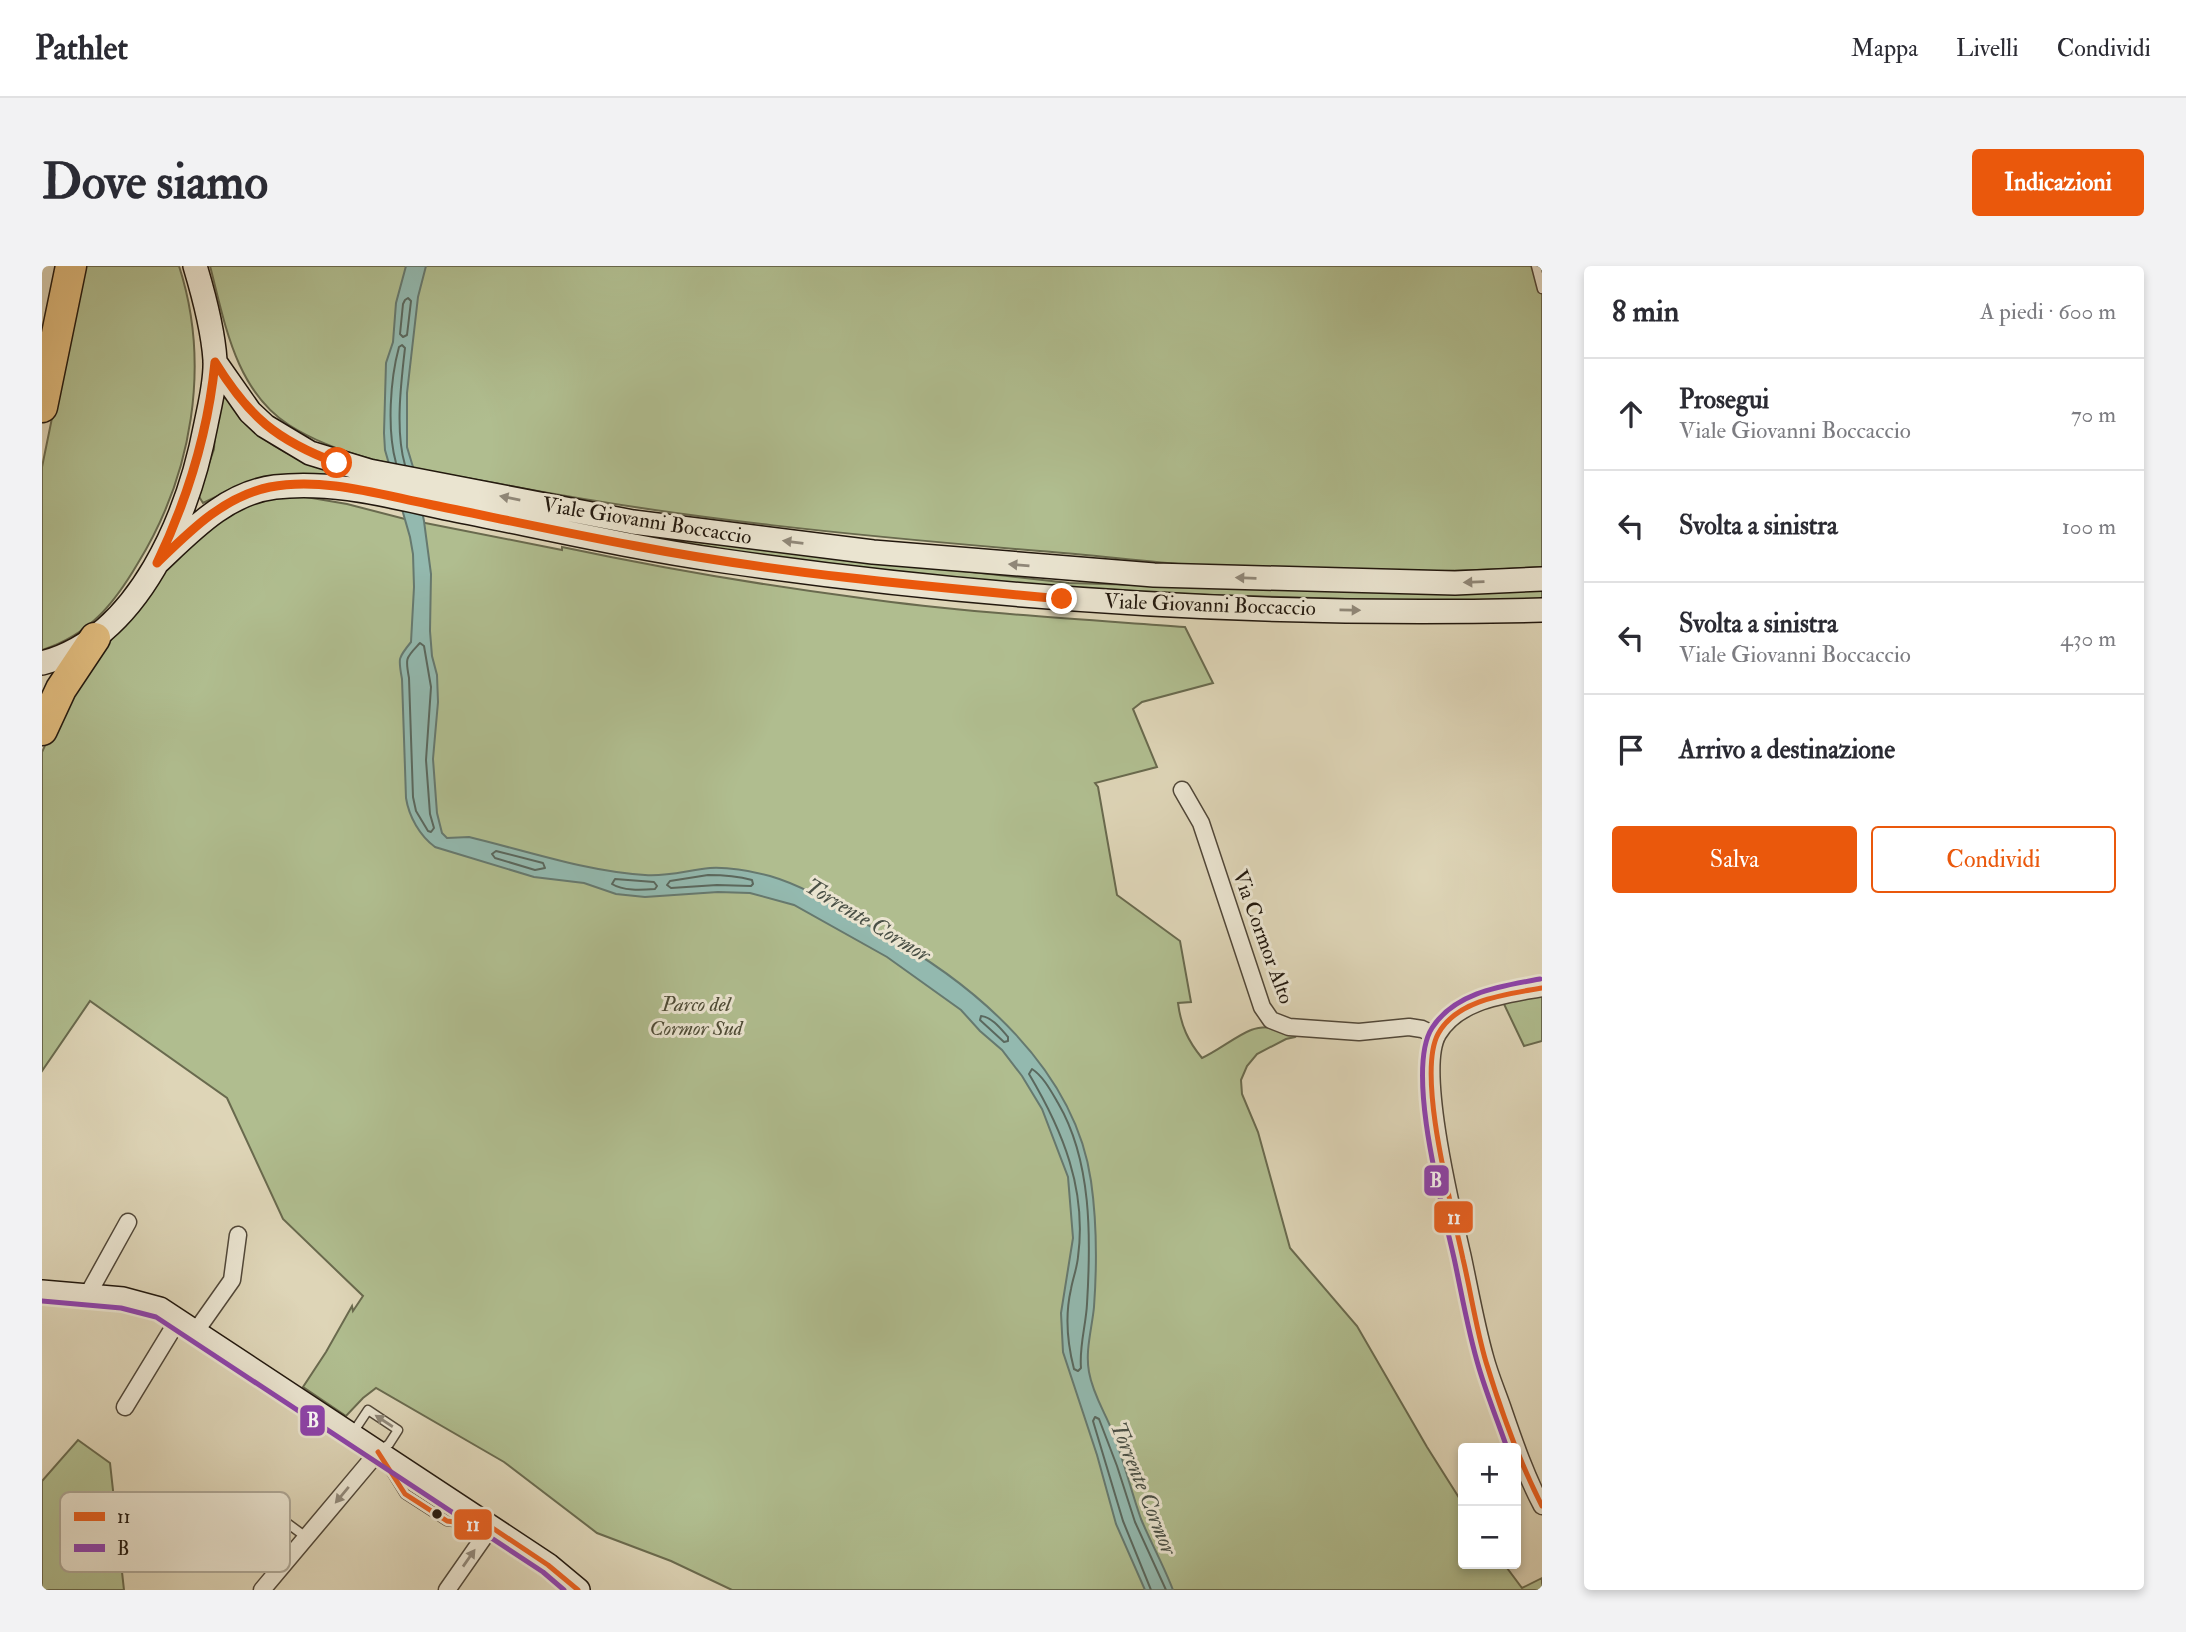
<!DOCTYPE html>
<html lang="it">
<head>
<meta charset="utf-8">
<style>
	body { margin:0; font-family:"IM FELL Double Pica",serif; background:#f2f2f3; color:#2b2b33 }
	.controls { position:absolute; right:21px; bottom:21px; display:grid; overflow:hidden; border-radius:7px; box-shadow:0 4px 10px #0003 }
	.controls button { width:63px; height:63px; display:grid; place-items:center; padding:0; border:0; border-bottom:2px solid #e1e1e2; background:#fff; color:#2b2b33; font:35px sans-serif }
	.stop { position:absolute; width:21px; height:21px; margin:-16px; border:5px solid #ea580c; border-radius:50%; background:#fff }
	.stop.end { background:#ea580c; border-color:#fff; box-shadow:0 2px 7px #0008 }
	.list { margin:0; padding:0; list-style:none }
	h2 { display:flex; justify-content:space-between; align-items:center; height:91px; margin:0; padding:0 28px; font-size:30px }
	h2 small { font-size:23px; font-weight:400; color:#7c7c81 }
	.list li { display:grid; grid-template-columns:46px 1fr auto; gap:21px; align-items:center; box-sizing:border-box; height:112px; padding:0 28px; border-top:2px solid #e1e1e2 }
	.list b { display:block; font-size:26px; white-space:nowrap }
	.list p { margin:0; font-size:23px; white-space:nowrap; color:#7c7c81 }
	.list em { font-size:23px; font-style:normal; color:#7c7c81 }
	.actions { display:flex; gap:14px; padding:21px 28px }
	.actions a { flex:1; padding:16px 0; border:2px solid #ea580c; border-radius:7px; text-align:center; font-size:24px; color:#ea580c }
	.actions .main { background:#ea580c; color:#fff }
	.icon { flex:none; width:38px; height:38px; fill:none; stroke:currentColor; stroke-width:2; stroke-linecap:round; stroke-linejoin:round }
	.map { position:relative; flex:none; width:1500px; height:1324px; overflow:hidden; border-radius:7px }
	header { display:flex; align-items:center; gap:42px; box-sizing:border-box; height:98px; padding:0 35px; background:#fff; border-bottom:2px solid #e1e1e2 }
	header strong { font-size:33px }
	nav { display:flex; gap:38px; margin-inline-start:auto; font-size:24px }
	.intro { display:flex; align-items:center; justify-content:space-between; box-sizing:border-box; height:168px; padding:0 42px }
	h1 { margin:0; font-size:49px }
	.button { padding:18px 32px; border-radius:7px; background:#ea580c; color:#fff; font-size:24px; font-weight:700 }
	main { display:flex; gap:42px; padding:0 42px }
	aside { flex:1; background:#fff; border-radius:7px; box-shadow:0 4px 10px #0003 }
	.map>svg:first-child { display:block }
</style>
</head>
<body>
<header>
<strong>Pathlet</strong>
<nav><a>Mappa</a><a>Livelli</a><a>Condividi</a></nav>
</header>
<div class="intro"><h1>Dove siamo</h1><a class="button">Indicazioni</a></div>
<main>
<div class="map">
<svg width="1500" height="1324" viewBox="0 0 1500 1324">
	<rect width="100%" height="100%" fill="#ded5b7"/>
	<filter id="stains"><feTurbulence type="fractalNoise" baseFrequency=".00286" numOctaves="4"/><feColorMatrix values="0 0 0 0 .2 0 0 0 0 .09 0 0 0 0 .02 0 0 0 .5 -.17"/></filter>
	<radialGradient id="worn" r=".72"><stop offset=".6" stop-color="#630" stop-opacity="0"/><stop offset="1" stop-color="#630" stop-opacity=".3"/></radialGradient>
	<path fill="#b0bd8f" stroke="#696a4e" stroke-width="2" d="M41 0H137C169 99 150 209 96 297 72 338 47 369 0 384V201Z
		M168 0H1500V301C1384 308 1266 306 1150 299 1100 295 1049 289 998 285 819 270 639 253 463 219 393 205 308 198 247 159 193 124 183 57 168 0Z
		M181 127C187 135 193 145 200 153 233 191 285 204 330 218L182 227 161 237 156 229 172 183 175 134Z
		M236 230 264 231 305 238 363 253 520 284V281C619 302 719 319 819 332 926 347 1035 353 1143 361L1171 417 1100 436 1091 443 1115 501 1053 517 1056 521 1075 629 1138 675 1149 736 1136 737C1139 760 1146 775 1160 792 1177 784 1194 770 1209 764 1223 758 1244 763 1259 766L1253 771 1244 773 1215 788 1205 800 1199 814 1200 828 1216 866 1248 982 1315 1060 1385 1181 1421 1238V1298H1462L1480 1322 1500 1312V1324H690L629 1295 555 1267 462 1196 334 1122 321 1132 304 1150 261 1121 284 1086 310 1040 311 1045 321 1030 241 953 185 832 48 735 0 805V486L26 430 135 288 161 264 209 237Z
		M588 267 1027 317 1413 328 1500 324V334L1415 336 1026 325 677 285Z
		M1500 728V775L1482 780 1461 736Z
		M36 1174 68 1197 82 1324H0V1215Z"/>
	<path fill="#93b9af" stroke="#66796f" stroke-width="2" d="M364 0H384L376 31 365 127V181L371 201 382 255 389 308 388 365 390 390 395 409 396 436 391 493 395 547 400 567 405 572 427 571C485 585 543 605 603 609 625 611 646 604 668 602 688 601 709 605 728 610 769 622 803 647 840 667 933 718 1033 803 1049 915 1055 957 1055 999 1052 1041 1050 1062 1043 1085 1047 1106 1051 1129 1063 1146 1071 1167 1082 1195 1089 1225 1099 1253 1109 1277 1122 1300 1131 1324H1103L1074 1258 1055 1189 1021 1086 1019 1047 1031 972 1026 911 1000 843 980 810 960 784 938 765 919 744 845 691 752 639 708 627 676 626 603 631 574 628 542 617 492 611 393 581C378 570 367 551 364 532L360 413C356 392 356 392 369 376L372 321 371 288 368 271 343 184 342 167 344 97 351 76 354 37Z"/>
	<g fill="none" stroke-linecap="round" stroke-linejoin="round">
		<path stroke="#5a685e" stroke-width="2" d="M366 32 369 35 365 69 361 71 358 68 361 38 363 34Z
			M354 197C345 164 348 114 357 81L360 79 363 82C359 117 353 165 363 199
			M378 377 382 380 389 421 384 494 388 548 392 562 389 566 386 565 374 545 371 531 367 412C363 391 364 392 378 377Z
			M454 585 501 597 503 602 493 604 453 592 450 588Z
			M666 609C681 609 695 610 710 614L711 618 709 620 675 619 629 622 625 619 628 615Z
			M573 613 612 616 615 620 613 623C599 624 581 625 570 618Z
			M939 750C950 751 959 763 966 771V775L962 776 938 754Z
			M990 803C1001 810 1009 825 1016 837 1050 895 1049 972 1045 1038 1044 1059 1037 1081 1039 1102L1036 1105 1032 1103C1025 1076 1023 1049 1029 1023 1031 1012 1035 1002 1036 991 1045 924 1021 865 987 808Z
			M1109 1324 1081 1255 1051 1155 1053 1151 1057 1153 1075 1200 1093 1256 1124 1324"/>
		<defs>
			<path id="lane" d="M1494 0 1500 23
				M310 1168 326 1144 356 1164 347 1178 338 1184
				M347 1202 363 1228 405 1255 430 1258
				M226 1243 264 1271"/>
			<path id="street" d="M1140 524 1159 557 1220 741 1229 754 1247 761 1317 766 1367 761 1380 763 1395 770
				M1500 722C1464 729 1417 733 1396 768 1375 804 1411 948 1421 992 1428 1025 1434 1059 1443 1091 1448 1110 1456 1128 1462 1146 1473 1178 1484 1210 1500 1240
				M45 1030 86 956
				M154 1065 190 1014 196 969
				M83 1141 136 1054
				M220 1324 336 1186
				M405 1324 449 1261"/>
			<path id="secondary" d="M173 96 208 146 223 160 268 187 327 205 591 256 831 286 1112 309 1413 317 1500 313
				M115 297C149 265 184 227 233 221 292 214 351 231 409 243 500 261 590 282 682 295 953 334 1227 351 1500 344
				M0 397C98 372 147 247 164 158 168 138 174 115 173 94 171 63 162 30 153 0
				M0 1026 81 1033 118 1043 506 1299 536 1324"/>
			<path id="highway" d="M0 141 29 0
				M0 464 19 423 53 372"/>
		</defs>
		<use href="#lane" stroke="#514738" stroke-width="11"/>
		<use href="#street" stroke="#514738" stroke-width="19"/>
		<use href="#secondary" stroke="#22180e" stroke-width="26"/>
		<use href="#highway" stroke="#22180e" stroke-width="33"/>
		<use href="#lane" stroke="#eae4d0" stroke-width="8"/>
		<use href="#street" stroke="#eae4d0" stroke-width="16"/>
		<use href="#secondary" stroke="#eae4d0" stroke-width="23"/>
		<use href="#highway" stroke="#dfba7c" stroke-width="30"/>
		<defs>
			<path id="bus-1" d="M1500 722C1466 728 1415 733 1396 768 1374 809 1411 945 1421 993 1429 1027 1434 1062 1444 1096 1459 1145 1477 1195 1500 1240
				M336 1186 363 1228 405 1255 449 1261 506 1299 536 1324"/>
			<path id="bus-2" d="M0 1035 79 1042 114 1051 501 1306 522 1324
				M1465 1182C1456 1156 1445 1129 1437 1102 1426 1066 1420 1029 1412 992 1401 943 1363 804 1390 762 1413 726 1460 720 1498 713"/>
		</defs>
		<use href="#bus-1" stroke="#eae4d0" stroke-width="10"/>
		<use href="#bus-2" stroke="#eae4d0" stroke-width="10"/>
		<use href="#bus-1" stroke="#e86121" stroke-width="5"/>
		<use href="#bus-2" stroke="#8e44ad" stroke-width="5"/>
	</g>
	<defs><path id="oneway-solid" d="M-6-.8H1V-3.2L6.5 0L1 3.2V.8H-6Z" transform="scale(1.75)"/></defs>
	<g fill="#908879">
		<use href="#oneway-solid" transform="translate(468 232) rotate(-169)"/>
		<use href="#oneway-solid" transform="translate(751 276) rotate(-173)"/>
		<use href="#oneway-solid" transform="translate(977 299) rotate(-175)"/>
		<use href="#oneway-solid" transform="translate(1204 312) rotate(-178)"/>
		<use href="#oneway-solid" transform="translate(1432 316) rotate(178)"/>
		<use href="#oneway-solid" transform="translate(1308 344) rotate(1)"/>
		<use href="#oneway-solid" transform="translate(342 1155) rotate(-147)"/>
		<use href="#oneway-solid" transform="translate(300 1229) rotate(130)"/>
		<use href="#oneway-solid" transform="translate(427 1292) rotate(-55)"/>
	</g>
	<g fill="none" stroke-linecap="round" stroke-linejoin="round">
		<path stroke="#ea580c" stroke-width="9" d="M295 197C234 174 207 151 173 96 166 168 146 232 115 297 148 265 181 231 228 221 280 211 336 228 386 238 455 252 524 267 594 280 735 307 878 320 1020 333"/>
	</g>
	<circle fill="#22180e" stroke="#eae4d0" stroke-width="2.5" cx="395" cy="1248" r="6"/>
	<g text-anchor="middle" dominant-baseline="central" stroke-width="6" stroke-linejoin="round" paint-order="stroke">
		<g font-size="21" fill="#22180e" stroke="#eae4d0">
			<text transform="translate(605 255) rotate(9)">Viale Giovanni Boccaccio</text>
			<text transform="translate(1168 339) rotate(2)">Viale Giovanni Boccaccio</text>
			<text transform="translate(1221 671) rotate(70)">Via Cormor Alto</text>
		</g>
		<g font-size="21" font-style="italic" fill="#4d4a35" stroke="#eae4d0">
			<text x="654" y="738">Parco del<tspan x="654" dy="24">Cormor Sud</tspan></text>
		</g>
		<g font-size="23" font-style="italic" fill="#4a5046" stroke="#eae4d0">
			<text transform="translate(826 654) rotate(31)">Torrente Cormor</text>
			<text transform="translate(1102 1222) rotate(68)">Torrente Cormor</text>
		</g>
	</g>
	<rect x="18" y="1226" width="230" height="80" rx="10" fill="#eae4d0" stroke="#aea796" stroke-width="2"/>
	<rect x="32" y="1246" width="31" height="9" fill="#e86121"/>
	<rect x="32" y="1278" width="31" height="8" fill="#8e44ad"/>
	<g font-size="19" fill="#22180e">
		<text x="75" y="1257">11</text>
		<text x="75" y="1289">B</text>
	</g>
	<g stroke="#eae4d0" stroke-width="2.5">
		<rect x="1381" y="898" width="27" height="33" rx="7" fill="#8e44ad"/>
		<rect x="1391" y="934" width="41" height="34" rx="7" fill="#e86121"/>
		<rect x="257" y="1138" width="27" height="33" rx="7" fill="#8e44ad"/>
		<rect x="411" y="1242" width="40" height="33" rx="7" fill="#e86121"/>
	</g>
	<g font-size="19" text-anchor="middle" font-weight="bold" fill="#fff">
		<text x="1394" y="921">B</text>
		<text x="1412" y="958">11</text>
		<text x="271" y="1161">B</text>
		<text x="431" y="1265">11</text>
	</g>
	<rect width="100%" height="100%" filter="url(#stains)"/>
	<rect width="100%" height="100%" fill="url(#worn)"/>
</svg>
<div class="controls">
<button>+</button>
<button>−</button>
</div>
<div class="stop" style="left:295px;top:197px"></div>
<div class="stop end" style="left:1020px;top:333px"></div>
</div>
<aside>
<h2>8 min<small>A piedi · 600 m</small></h2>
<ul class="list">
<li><svg class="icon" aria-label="ahead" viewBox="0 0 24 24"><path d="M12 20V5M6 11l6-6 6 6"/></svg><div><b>Prosegui</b><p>Viale Giovanni Boccaccio</p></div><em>70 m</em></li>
<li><svg class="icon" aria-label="left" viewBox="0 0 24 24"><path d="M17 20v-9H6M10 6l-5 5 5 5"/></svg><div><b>Svolta a sinistra</b></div><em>100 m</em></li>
<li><svg class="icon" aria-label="left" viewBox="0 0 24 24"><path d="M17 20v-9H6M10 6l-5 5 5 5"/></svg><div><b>Svolta a sinistra</b><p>Viale Giovanni Boccaccio</p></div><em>430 m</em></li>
<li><svg class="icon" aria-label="arrive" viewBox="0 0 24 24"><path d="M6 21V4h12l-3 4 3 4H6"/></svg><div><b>Arrivo a destinazione</b></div></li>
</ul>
<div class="actions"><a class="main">Salva</a><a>Condividi</a></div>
</aside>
</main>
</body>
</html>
